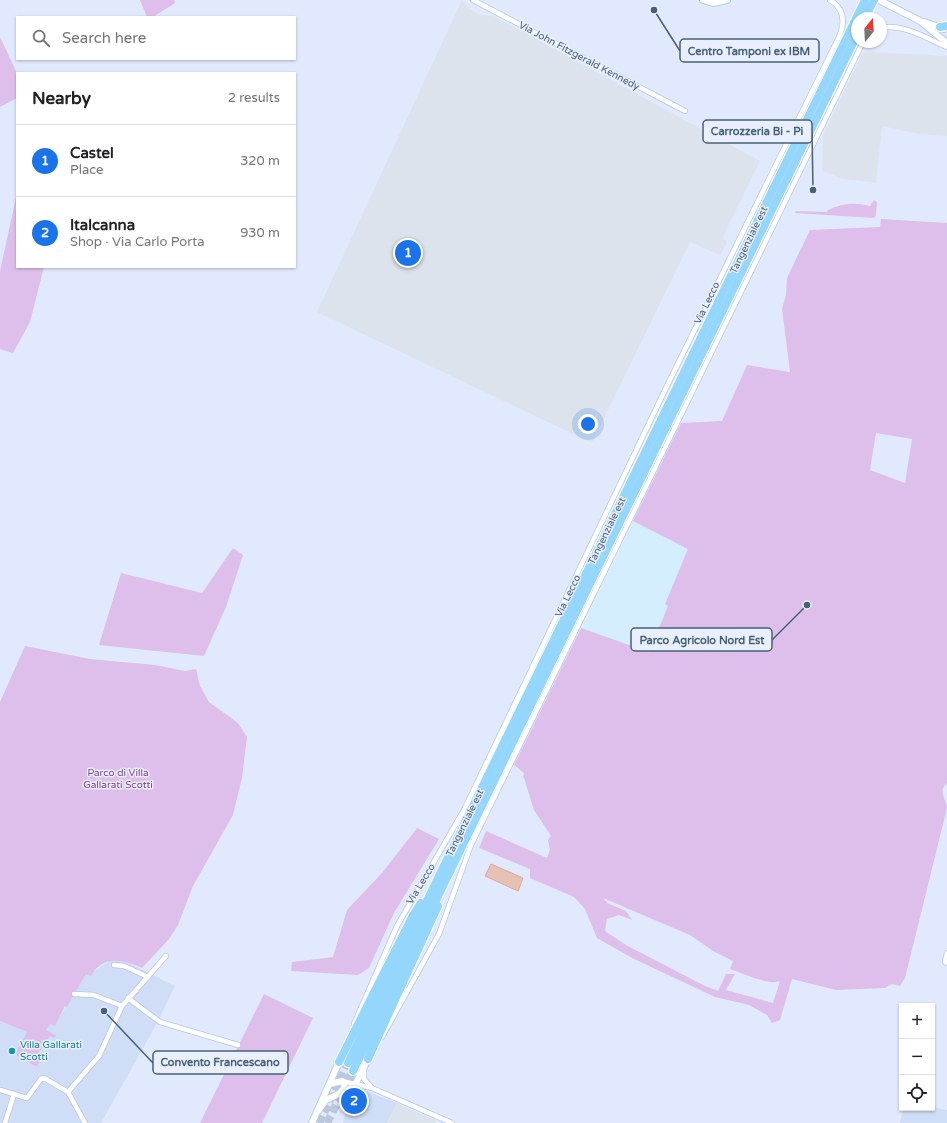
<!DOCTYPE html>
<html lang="en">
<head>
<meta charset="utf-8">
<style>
	body { margin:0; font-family:"Varela Round",sans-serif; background:#f6f6f6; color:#202124 }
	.controls { position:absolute; right:12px; bottom:12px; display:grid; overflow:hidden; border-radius:0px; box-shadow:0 1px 3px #0004 }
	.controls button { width:36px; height:36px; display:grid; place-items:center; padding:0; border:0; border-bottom:1px solid #e0e0e0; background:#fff; color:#202124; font:20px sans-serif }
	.compass { position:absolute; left:851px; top:12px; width:36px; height:36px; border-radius:50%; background:#fff; box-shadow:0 1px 3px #0004; rotate:18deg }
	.you { position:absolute; left:588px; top:424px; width:14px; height:14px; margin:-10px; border:3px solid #fff; border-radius:50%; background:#1a73e8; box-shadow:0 0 0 6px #1a73e833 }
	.badge { display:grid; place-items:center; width:26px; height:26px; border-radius:50%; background:#1a73e8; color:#fff; font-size:13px; font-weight:700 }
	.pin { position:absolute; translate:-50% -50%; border:2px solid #fff; box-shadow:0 1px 4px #0006 }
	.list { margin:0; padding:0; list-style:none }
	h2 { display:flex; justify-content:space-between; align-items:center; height:52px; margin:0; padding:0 16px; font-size:17px }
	h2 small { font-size:13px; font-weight:400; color:#757577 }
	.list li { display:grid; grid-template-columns:26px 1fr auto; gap:12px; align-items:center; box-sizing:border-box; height:72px; padding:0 16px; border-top:1px solid #e0e0e0 }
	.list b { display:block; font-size:15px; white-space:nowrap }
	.list p { margin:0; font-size:13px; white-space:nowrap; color:#757577 }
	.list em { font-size:13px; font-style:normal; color:#757577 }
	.icon { flex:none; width:22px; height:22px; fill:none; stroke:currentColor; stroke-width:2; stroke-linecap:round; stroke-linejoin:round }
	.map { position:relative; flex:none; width:947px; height:1123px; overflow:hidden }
	.search { position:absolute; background:#fff; box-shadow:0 1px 3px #0004; left:16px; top:16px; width:280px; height:44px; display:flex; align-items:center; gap:10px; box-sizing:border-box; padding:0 14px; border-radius:0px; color:#757577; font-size:15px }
	.panel { position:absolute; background:#fff; box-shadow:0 1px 3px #0004; left:16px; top:72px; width:280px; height:196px; border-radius:0px }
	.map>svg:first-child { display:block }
</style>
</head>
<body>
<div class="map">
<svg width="947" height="1123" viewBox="0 0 947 1123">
	<rect width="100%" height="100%" fill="#e1e9fe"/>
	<path fill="#cfddf6" d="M111 960 125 961 175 986 156 1025 101 1123H0V1021L27 1032 15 1054 37 1067V1056L41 1050 50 1036 56 1035 46 1030 50 1023 55 1026 66 1006H67L86 974 93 972Z
		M365 1091 397 1103 387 1123H343L349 1099 354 1093Z
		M932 1107 947 1110V1123H900L903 1108Z"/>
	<path fill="#d4eeff" d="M644 518 691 549 641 696 559 674 633 523Z"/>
	<path fill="#dde3ec" d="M462 0 469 8 480 15 494 16 760 161 723 237 727 243 720 255 690 242 592 443 317 312Z
		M868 52 947 56V136L919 134 882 126 876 183 844 179 822 171 823 135 862 54Z
		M397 1103 436 1120 435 1123H387Z"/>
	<path fill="#debfec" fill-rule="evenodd" d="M140 0H174L175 3 153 17H147Z
		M0 37 17 73V98L0 107Z
		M17 193V267H44L30 322 13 353 0 349V271Z
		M874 200 877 202 876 215 874 218 795 213 796 211 827 212 828 210C842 203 854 202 870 206Z
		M881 219 947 223V783C937 792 947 799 947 808L905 978 900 986 892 984 885 988 836 990 792 979 780 1020 772 1023 767 1015 749 1005 715 997 632 958 597 938 585 909 574 897 530 878V869L479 848 486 831 547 858 550 850 548 840 551 836 534 810 524 778H523L524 773 514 765 581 628 649 652 668 606 665 604 688 549 633 521 681 423 722 421 747 365 790 372 782 309 786 295 787 278 810 230 880 227ZM876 433 912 439 905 483 870 470ZM603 898 690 935 713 951 733 961 730 969C742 973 769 986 780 981L773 1003 726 990 735 974H726L718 991 703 985 626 945 605 931 607 919 619 915 632 920 626 911 607 903Z
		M233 548 243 555 226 607 204 656 99 645 121 573 202 593Z
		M25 646 90 659 155 665 185 671 196 669 200 686 209 702 238 723 247 737 242 778 233 815 193 886 178 925 169 939 142 968C124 960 103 954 91 976L86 974 67 1007 65 1006 55 1026 50 1024 46 1030 56 1035 55 1038 50 1036 37 1056 40 1060 37 1067 15 1054 27 1032 0 1021V702Z
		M417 828 439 839 394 913 369 968 358 975 291 971 292 962 333 957 347 910 382 873Z
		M264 994 313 1018 262 1123H200Z"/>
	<path fill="#e8c1b5" stroke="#dbab9a" d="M491 864 523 878 518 891 485 876Z"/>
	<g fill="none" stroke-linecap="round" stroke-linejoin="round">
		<path stroke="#bac7dc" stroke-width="8" stroke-dasharray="8 4" stroke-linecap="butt" d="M319 1123 348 1063
			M327 1123 353 1071"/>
		<defs>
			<path id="street" d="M473 0 685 111
				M881 28C902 23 928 39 947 47
				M947 953 945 962 947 963
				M114 965 124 966 148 977
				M74 994 94 995 122 1006
				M128 998 160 1022 238 1045
				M354 1024 397 926 465 808 665 390 839 37C845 23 845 9 830 0
				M382 1037 439 934 471 845 863 42
				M364 1070V1079L370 1086
				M342 1081 372 1088 452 1123
				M0 1090 27 1098 41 1079 44 1078 68 1092
				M5 1123 14 1094
				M85 1123 68 1092 99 1056 122 1006 166 956"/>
			<path id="secondary" d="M703 0 713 3 727 0
				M879 0 920 21 947 43
				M924 22 944 29
				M330 1084 342 1081 345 1087 340 1093
				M318 1111 326 1100 349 1089 356 1083 368 1059
				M312 1123 339 1062"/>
			<path id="highway" d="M865 18 874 0
				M940 27 947 26
				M368 1059 438 906
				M339 1062 412 917 421 903
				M348 1063 865 0
				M353 1071 857 35"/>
		</defs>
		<use href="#street" stroke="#b7c8dd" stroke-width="6"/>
		<use href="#secondary" stroke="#b7cce5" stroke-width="8"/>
		<use href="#highway" stroke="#fff" stroke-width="10"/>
		<use href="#street" stroke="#fff" stroke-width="4.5"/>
		<use href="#secondary" stroke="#fff" stroke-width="6"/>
		<use href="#highway" stroke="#94d6fc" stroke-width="8"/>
	</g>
	<circle fill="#0f9aa8" stroke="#e9efff" stroke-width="1.5" cx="12" cy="1051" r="4"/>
	<g text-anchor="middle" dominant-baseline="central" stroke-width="3" stroke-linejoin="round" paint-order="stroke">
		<g font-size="10" fill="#466177" stroke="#e9efff">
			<text transform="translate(579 56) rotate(28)">Via John Fitzgerald Kennedy</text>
			<text transform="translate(749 240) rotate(-64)">Tangenziale est</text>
			<text transform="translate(707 303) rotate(-64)">Via Lecco</text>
			<text transform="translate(607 531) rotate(-64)">Tangenziale est</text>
			<text transform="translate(568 596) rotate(-64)">Via Lecco</text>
			<text transform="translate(465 823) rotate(-64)">Tangenziale est</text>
			<text transform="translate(421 884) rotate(-59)">Via Lecco</text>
		</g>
		<g font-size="10" fill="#7c4289" stroke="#e9efff">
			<text x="118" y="773">Parco di Villa<tspan x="118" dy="12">Gallarati Scotti</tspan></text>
		</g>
		<g font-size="10" fill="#0d838f" stroke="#e9efff" text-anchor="start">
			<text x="20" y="1045">Villa Gallarati<tspan x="20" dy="12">Scotti</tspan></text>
		</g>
	</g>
	<path fill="none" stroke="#466177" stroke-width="1.5" d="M654 10L680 51M813 190L812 132M807 605L772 640M104 1011L153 1063"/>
	<g fill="#466177" stroke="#e9efff" stroke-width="1.5">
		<circle cx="654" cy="10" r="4"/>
		<circle cx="813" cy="190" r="4"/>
		<circle cx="807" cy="605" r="4"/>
		<circle cx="104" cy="1011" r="4"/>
	</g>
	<g fill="#e9efff" stroke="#466177" stroke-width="1.5">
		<rect x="680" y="39" width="139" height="23" rx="4"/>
		<rect x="703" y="120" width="109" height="23" rx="4"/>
		<rect x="631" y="628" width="141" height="23" rx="4"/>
		<rect x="153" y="1051" width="135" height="23" rx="4"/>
	</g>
	<g font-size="11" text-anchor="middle" font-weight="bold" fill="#466177">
		<text x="749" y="55">Centro Tamponi ex IBM</text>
		<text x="757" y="135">Carrozzeria Bi - Pi</text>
		<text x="702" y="644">Parco Agricolo Nord Est</text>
		<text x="220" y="1066">Convento Francescano</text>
	</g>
</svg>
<div class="controls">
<button>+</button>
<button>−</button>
<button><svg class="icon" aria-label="locate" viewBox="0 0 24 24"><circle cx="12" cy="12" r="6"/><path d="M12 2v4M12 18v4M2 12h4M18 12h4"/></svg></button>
</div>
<svg class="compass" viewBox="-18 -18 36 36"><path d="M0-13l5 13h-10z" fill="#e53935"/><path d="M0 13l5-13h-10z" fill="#757577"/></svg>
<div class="you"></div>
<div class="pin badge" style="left:408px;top:253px">1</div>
<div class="pin badge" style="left:354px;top:1101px">2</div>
<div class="search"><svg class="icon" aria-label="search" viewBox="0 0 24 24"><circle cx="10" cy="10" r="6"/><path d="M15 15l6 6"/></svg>Search here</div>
<section class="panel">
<h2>Nearby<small>2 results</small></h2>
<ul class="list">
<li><span class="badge">1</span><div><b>Castel</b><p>Place</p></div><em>320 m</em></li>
<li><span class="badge">2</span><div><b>Italcanna</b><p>Shop · Via Carlo Porta</p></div><em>930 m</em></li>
</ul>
</section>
</div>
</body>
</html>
